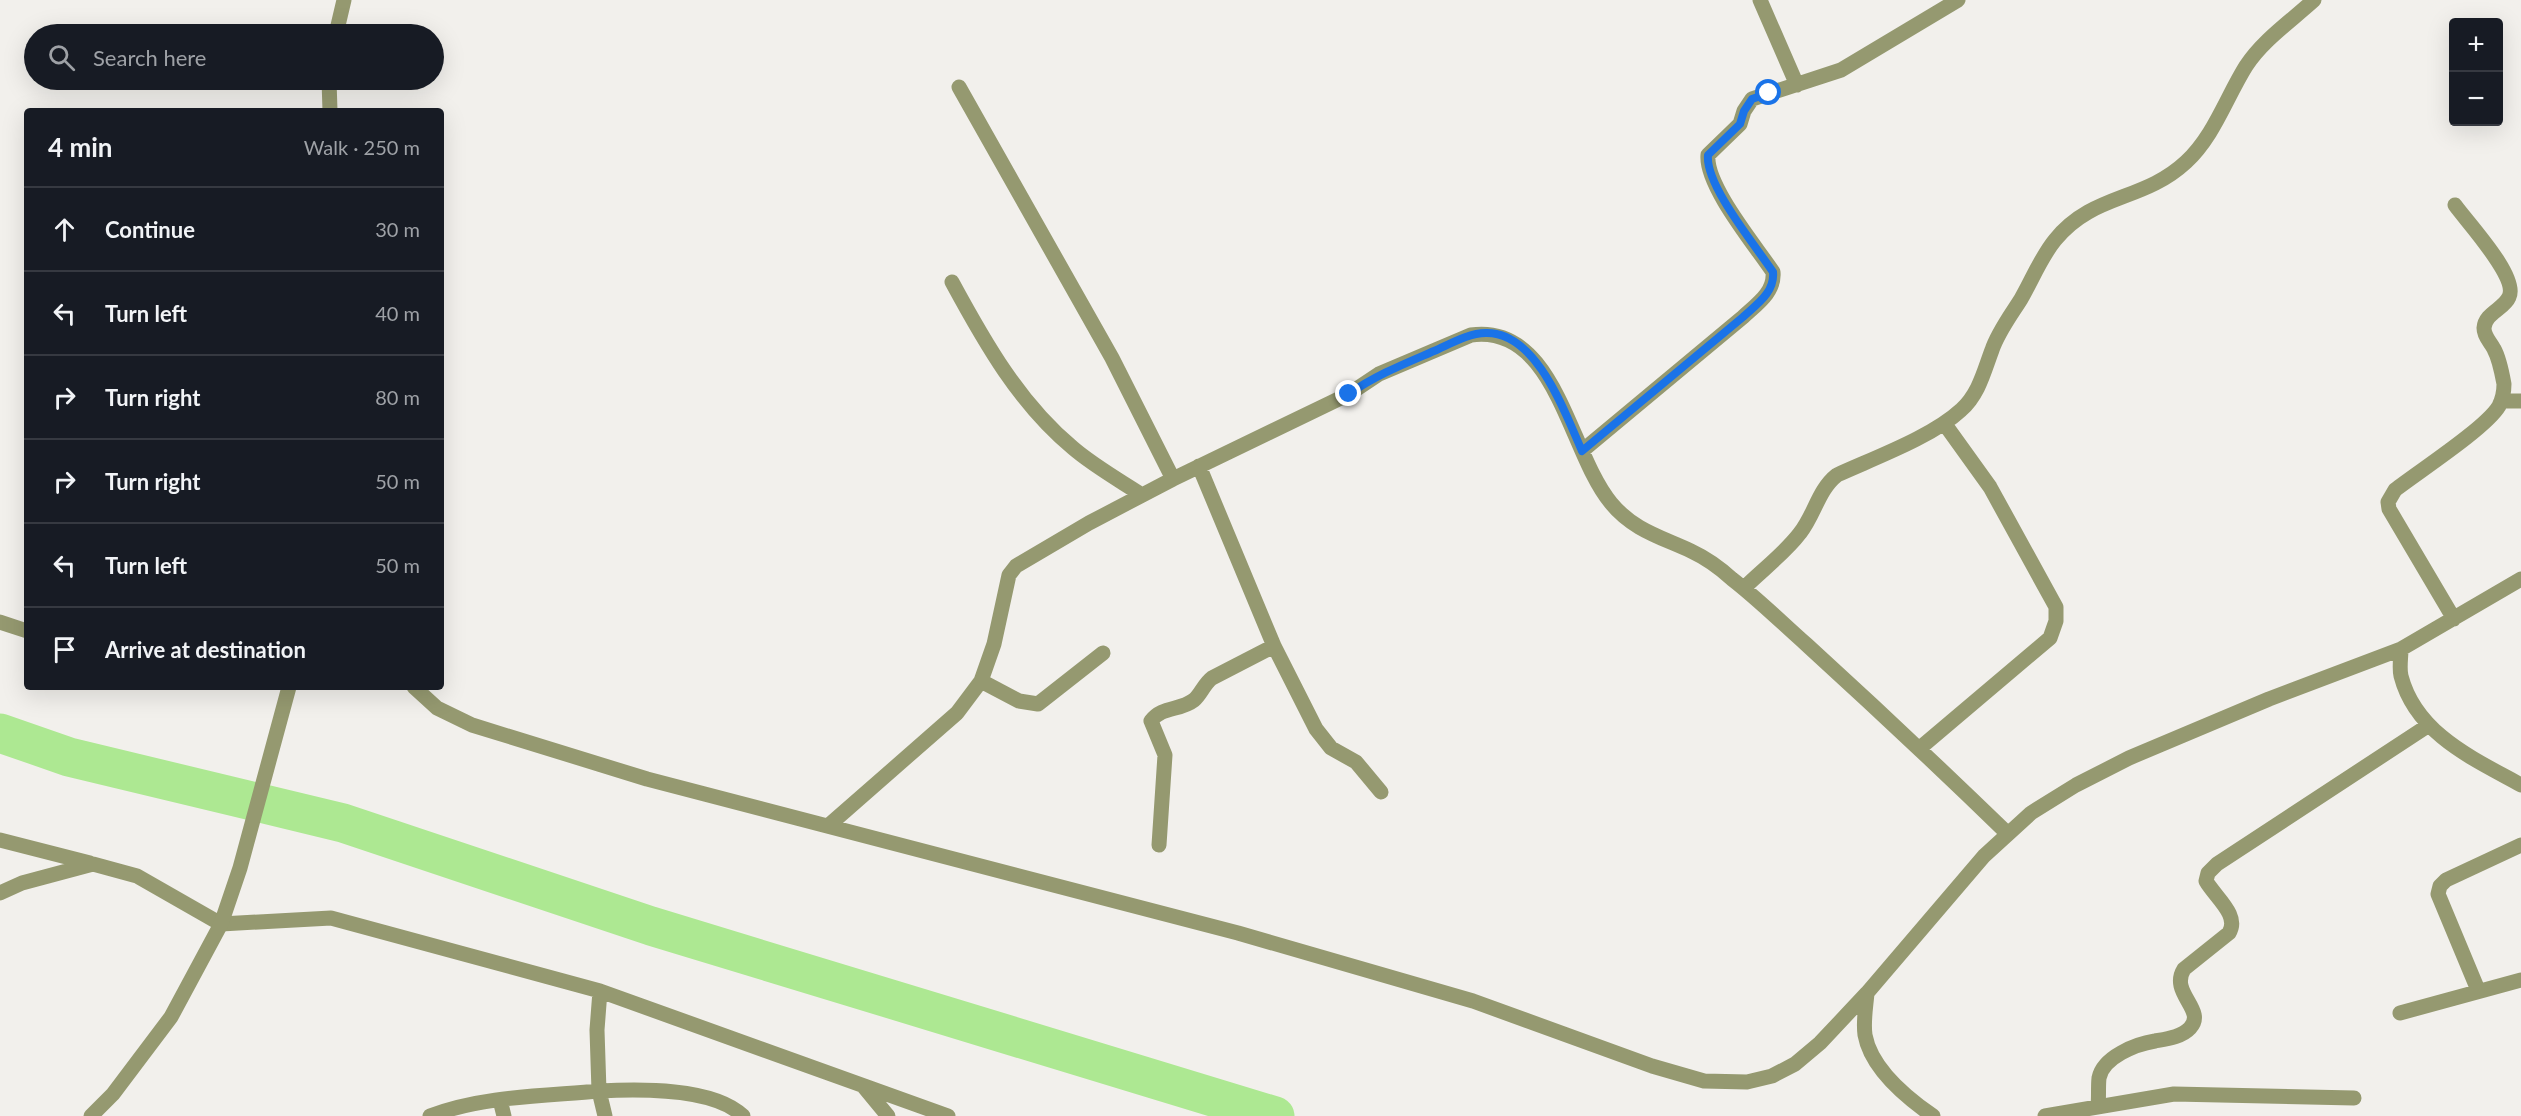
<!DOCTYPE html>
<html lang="en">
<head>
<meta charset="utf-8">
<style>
	body { margin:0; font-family:Lato,sans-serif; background:#242831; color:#f1f3f6 }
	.controls { position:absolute; right:18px; top:18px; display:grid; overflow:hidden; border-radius:6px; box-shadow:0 6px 24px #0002 }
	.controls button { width:54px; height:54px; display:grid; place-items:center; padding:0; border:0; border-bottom:2px solid #363941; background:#171b24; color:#f1f3f6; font:30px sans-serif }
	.stop { position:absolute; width:18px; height:18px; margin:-14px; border:4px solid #1a73e8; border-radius:50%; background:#fff }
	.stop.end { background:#1a73e8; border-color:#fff; box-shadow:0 2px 6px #0008 }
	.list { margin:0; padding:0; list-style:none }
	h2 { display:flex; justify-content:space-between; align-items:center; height:78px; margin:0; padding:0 24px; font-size:26px }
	h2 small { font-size:20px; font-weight:400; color:#9ea1a6 }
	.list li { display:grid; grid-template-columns:39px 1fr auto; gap:18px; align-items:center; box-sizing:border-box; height:84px; padding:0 24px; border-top:2px solid #363941 }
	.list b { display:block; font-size:22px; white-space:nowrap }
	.list em { font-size:20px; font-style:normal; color:#9ea1a6 }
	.icon { flex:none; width:33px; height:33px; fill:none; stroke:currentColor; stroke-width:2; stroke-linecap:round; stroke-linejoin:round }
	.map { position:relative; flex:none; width:2521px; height:1116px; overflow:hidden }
	.search { position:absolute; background:#171b24; box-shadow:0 6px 24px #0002; left:24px; top:24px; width:420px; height:66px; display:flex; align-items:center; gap:15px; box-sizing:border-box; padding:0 21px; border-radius:33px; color:#9ea1a6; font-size:22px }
	.panel { position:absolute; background:#171b24; box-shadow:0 6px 24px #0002; left:24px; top:108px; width:420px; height:582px; border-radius:6px }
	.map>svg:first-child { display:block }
</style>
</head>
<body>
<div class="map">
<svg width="2521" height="1116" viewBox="0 0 2521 1116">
	<rect width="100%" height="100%" fill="#f2f0ec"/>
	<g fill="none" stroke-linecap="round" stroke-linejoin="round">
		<path stroke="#ade892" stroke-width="39" d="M0 733 69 757 343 823 651 926 1275 1116"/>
		<path stroke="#959970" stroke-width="15" d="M1760 0 1797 85
			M959 87 1112 358 1173 479
			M952 282C985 343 1019 403 1073 448 1094 466 1119 480 1142 495
			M2501 401H2521
			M1582 451 1743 317C1757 304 1775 292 1773 272 1755 245 1705 185 1708 155L1740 124 1744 111 1752 99 1841 70 1958 0
			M1199 466 1274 646 1316 729 1331 748 1356 762 1381 792
			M1744 588C1762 570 1785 553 1800 533 1815 514 1818 490 1837 475 1874 458 1932 437 1961 410 1979 394 1984 371 1992 350 1998 332 2011 315 2021 299 2032 280 2041 257 2055 240 2093 193 2143 202 2186 162 2214 136 2226 98 2246 66 2263 40 2291 21 2314 0
			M2454 619 2389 509 2388 502 2395 490C2418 472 2486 428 2499 406 2502 400 2504 391 2504 384 2502 373 2499 358 2494 349 2490 341 2484 337 2484 328 2485 313 2504 309 2509 297 2519 277 2467 222 2455 205
			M0 622 27 631
			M2401 649C2401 657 2399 668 2401 676 2416 734 2474 759 2521 785
			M981 681 1019 701 1038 704 1103 653
			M414 687 437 708 472 725 647 779 1238 933 1473 1001 1652 1066 1704 1081 1747 1082 1772 1076 1795 1064 1820 1043 1867 993 1984 856 2031 813 2076 785 2129 758 2269 699 2401 649 2521 579
			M1920 748 2050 638 2056 621V607L1990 487 1944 423
			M828 826 957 713 981 681 994 644 1009 575 1016 566 1089 523 1173 479 1349 394 1379 374 1471 335C1556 323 1569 453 1611 503 1633 530 1661 537 1691 551 1706 558 1720 568 1732 579 1758 599 1782 623 1807 645 1875 707 1942 770 2008 834
			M0 840 90 863
			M1159 845 1165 755 1151 721C1162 706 1180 711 1194 700 1201 694 1204 684 1212 678L1274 646
			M0 893 22 883 93 864 137 876 221 924 331 918 600 991 948 1116
			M2478 990 2438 894 2440 886 2446 880 2521 845
			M600 991 597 1030 599 1091C638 1089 713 1087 743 1116
			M1867 993C1866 1006 1863 1021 1865 1035 1871 1068 1907 1098 1933 1116
			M2400 1013 2521 980
			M864 1087 888 1116
			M500 1100 504 1116
			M2098 1106C2099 1097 2098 1087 2099 1078 2103 1057 2136 1044 2155 1041 2166 1039 2182 1037 2190 1028 2207 1010 2169 993 2184 969L2229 933C2240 915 2215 897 2206 881L2208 873 2217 864 2429 725
			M430 1116C482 1096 544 1096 599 1091L605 1116
			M2045 1116 2174 1094 2354 1098"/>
		<path stroke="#959970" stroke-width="15" d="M336 34 344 0
			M329 80 330 111
			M91 1116 113 1094 171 1017 221 924 240 868 289 687"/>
	</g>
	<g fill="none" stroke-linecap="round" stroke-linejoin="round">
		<path stroke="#1a73e8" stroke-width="8" d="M1349 394C1376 375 1404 364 1434 351 1450 344 1468 333 1486 333 1537 332 1565 413 1582 451L1743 317C1757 304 1775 292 1773 272 1755 245 1705 185 1708 155L1740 124 1744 111 1752 99 1769 93"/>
	</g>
</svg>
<div class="controls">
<button>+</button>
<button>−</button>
</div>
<div class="stop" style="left:1769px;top:93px"></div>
<div class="stop end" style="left:1349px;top:394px"></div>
<div class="search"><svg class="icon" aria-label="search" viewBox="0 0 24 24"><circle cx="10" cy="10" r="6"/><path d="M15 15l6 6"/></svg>Search here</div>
<section class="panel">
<h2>4 min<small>Walk · 250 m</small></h2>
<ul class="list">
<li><svg class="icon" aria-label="ahead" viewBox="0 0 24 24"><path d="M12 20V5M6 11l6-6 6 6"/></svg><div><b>Continue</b></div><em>30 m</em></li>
<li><svg class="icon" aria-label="left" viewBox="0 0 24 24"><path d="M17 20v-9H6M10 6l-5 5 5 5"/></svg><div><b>Turn left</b></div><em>40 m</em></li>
<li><svg class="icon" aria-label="right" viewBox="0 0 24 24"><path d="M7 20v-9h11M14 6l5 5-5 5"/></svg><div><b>Turn right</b></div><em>80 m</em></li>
<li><svg class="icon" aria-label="right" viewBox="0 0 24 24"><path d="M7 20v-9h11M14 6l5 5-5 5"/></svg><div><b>Turn right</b></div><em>50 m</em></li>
<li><svg class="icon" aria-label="left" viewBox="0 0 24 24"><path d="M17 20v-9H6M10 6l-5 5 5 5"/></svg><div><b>Turn left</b></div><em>50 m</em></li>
<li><svg class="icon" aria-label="arrive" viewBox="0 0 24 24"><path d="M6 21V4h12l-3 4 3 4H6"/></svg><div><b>Arrive at destination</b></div></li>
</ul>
</section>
</div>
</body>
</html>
